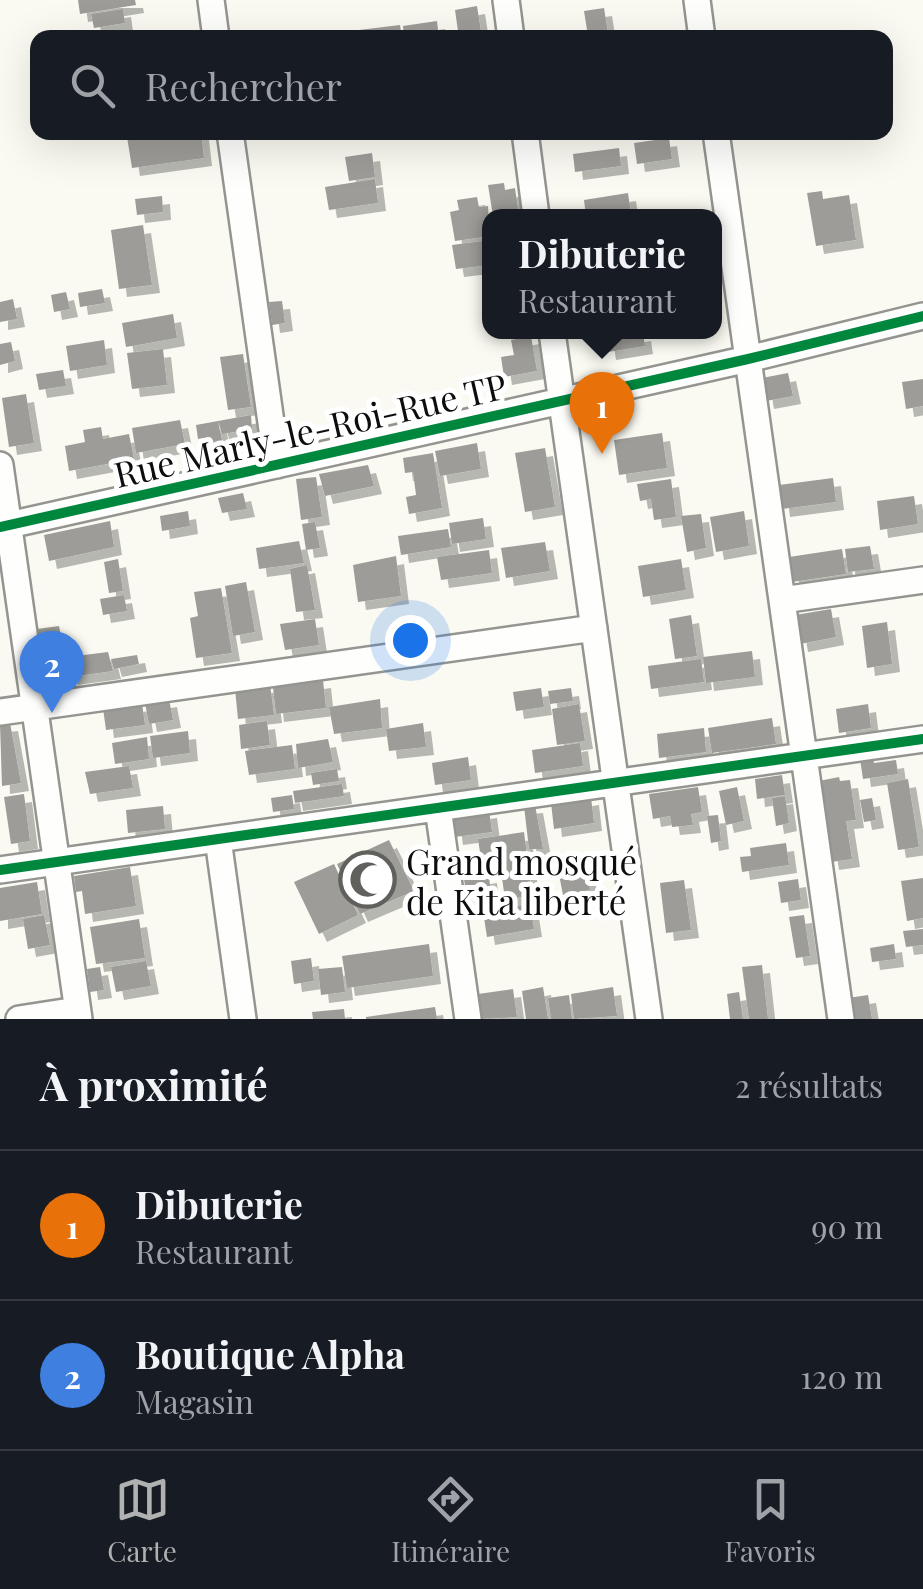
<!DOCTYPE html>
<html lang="fr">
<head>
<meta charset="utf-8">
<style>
	body { margin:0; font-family:"Playfair Display",serif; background:#20242c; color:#f1f3f6 }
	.you { position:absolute; left:410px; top:640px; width:35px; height:35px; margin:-25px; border:8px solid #fff; border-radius:50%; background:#1a73e8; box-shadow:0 0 0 15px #1a73e833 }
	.badge { display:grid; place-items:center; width:65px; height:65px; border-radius:50%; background:#b0b1b1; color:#fff; font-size:32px; font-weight:700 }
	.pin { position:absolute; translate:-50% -82px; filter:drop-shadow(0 2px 5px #0008) }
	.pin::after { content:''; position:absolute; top:52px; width:35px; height:30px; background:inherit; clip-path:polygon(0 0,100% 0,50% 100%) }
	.popup { position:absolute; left:482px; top:209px; width:240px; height:130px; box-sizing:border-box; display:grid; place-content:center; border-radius:20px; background:#171b24; filter:drop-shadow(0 2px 8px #0005); font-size:32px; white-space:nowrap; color:#9ea1a6 }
	.popup b { font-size:38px; color:#f1f3f6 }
	.popup::after { content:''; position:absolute; left:50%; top:100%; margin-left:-20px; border:20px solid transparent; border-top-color:#171b24 }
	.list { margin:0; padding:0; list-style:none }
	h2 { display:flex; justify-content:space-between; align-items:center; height:130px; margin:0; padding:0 40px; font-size:42px }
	h2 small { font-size:32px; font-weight:400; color:#9ea1a6 }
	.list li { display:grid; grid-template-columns:65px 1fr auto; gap:30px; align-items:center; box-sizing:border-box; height:150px; padding:0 40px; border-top:2px solid #363941 }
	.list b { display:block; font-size:38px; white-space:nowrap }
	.list p { margin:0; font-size:32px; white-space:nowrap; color:#9ea1a6 }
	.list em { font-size:32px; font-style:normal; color:#9ea1a6 }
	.icon { flex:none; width:55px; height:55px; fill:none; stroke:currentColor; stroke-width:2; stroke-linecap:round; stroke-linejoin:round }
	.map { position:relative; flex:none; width:923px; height:1019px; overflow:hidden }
	.search { position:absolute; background:#171b24; box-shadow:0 10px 40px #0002; left:30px; right:30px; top:30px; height:110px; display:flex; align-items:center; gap:25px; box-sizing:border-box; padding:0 35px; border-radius:20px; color:#9ea1a6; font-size:38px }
	.sheet { height:430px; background:#171b24 }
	nav { display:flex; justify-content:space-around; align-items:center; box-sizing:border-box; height:140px; border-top:2px solid #363941; background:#171b24; font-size:28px; color:#9ea1a6 }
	nav a { display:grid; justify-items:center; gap:5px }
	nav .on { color:#b0b1b1 }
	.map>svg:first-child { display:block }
</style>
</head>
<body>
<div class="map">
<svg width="923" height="1019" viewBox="0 0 923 1019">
	<defs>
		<filter id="shadow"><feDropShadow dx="8" dy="8" stdDeviation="0" flood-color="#0004"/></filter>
	</defs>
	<rect width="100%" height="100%" fill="#fafaf2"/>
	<path fill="#9e9c98" filter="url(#shadow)" d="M78 0H135L136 5 80 14Z
		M477 6 482 38H459L455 10Z
		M604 8 608 33 588 36 584 11Z
		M123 9 125 23 94 28 91 14Z
		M437 21 439 38H404L403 26Z
		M400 25 402 38H360L359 30Z
		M155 132H201L204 158 132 168 127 137Z
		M669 138 672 159 637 164 634 143Z
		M619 148 621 166 575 172 573 154Z
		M372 153 375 177 349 181 345 157Z
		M375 179 378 203 329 210 325 187Z
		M504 183 505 190 515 188 519 216H493L488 185Z
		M822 191 823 199 849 195 856 240 816 246 807 193Z
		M628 193 631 214 586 216 584 200Z
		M162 196 163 212 137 215 135 199Z
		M477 197 479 207 488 206 490 236 455 241 450 212 459 210 457 200Z
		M143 225 152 285 119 289 111 230Z
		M490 240V265L456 269 452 245Z
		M102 289 105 303 80 307 78 293Z
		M66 292 70 309 54 312 51 295Z
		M13 299 17 319 0 322V302Z
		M282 301 285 323 272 325 269 302Z
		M173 314 177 338 126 347 122 323Z
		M643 333 645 346 608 352 606 339Z
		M531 336 537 371 504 377 501 357 514 355 511 340Z
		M104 340 107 365 70 371 66 346Z
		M11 342 15 361 0 365V344Z
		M163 349 167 385 132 389 127 353Z
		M243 354 251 407 228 410 220 357Z
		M63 370 66 386 39 390 36 374Z
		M788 373 793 396 766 401 762 378Z
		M923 379V406L906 409 902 382Z
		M26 394 34 443 9 447 2 398Z
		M251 415 252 429 222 434 218 421Z
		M180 420 185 444 136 453 132 428Z
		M218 421 223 445 213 446 211 437 198 439 196 425Z
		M101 427 103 439 129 434 134 459 69 471 65 446 85 442 83 430Z
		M662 433 667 468 619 475 614 440Z
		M477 443 481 469 440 476 435 451Z
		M545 448 555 507 525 512 515 453Z
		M433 453 442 508 409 514 406 497 416 495 413 472 405 473 403 458Z
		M368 465 374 486 325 496 319 474Z
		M316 477 322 517 301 520 296 479Z
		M833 478 836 502 782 509 779 485Z
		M671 479 676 517 654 520 651 499 640 501 637 484Z
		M243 493 247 509 222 513 218 498Z
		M914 496 918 524 880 530 877 501Z
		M188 511 190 526 162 531 160 516Z
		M744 511 749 546 716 552 710 517Z
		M701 514 706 548 687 552 681 516Z
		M483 518 486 539 452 544 449 523Z
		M110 521 114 547 49 561 44 535Z
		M315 522 320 548 306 550 302 524Z
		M448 529 451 547 401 555 398 536Z
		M299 541 304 563 259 569 256 548Z
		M545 542 550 571 506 578 501 548Z
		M870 546 874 569 848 572 845 549Z
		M842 549 846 574 792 582 789 557Z
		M489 550 492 573 441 580 437 557Z
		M396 556 401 596 358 602 353 565Z
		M118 559 123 591 109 593 104 562Z
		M681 559 686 590 643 597 638 566Z
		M307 565 315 610 296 612 290 569Z
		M246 582 255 632 233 636 225 586Z
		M221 588 232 653 196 658 190 618 198 616 194 592Z
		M124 595 127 611 103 615 100 599Z
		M831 609 836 637 800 644 795 615Z
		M691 615 697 656 675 659 669 619Z
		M315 619 319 645 285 650 280 624Z
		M887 622 892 664 867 668 862 626Z
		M59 626 62 641 39 645 37 629Z
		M752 651 755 677 706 683 703 657Z
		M108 652 113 671 70 677 68 657Z
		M137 655 139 664 114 669 111 659Z
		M701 659 704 682 651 689 648 666Z
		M323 680 326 708 276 714 273 687Z
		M270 684 274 715 238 719 235 689Z
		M541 688 544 707 516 711 513 692Z
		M571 688 573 701 550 704 548 691Z
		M169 699 173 720 149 724 145 703Z
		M380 699 382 728 334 734 329 707Z
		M142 703 145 725 106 730 103 708Z
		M579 704 585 741 557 745 552 709Z
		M868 704 871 728 839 733 836 709Z
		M772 718 776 744 712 753 708 728Z
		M267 721 270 745 241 749 239 725Z
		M10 723 21 783 2 786 0 724Z
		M423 723 426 747 389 751 386 729Z
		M704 728 706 752 659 758 657 734Z
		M188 731 190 753 153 758 150 736Z
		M147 737 149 759 115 764 112 743Z
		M328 739 333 762 298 768 296 744Z
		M580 743 583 766 535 773 532 750Z
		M292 745 295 769 249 775 245 751Z
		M468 757 471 780 435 785 432 763Z
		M873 757 874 763 896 760 898 774 863 779 860 759Z
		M129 766 133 788 90 794 85 772Z
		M337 769 339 781 313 785 311 773Z
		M782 775 785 795 757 799 755 779Z
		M839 777 840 781 850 780 856 820 846 821 852 859 831 862 819 781Z
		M908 779 919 847 898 850 887 783Z
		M342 784 344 796 295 803 293 791Z
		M698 787 702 812 691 814 693 825 672 827 670 816 653 819 649 794Z
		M737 787 744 821 726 825 719 791Z
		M24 794 30 841 11 844 4 797Z
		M292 795 294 809 273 812 271 798Z
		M785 796 789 823 776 826 772 798Z
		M591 797 594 823 554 829 551 803Z
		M872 798 876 820 864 822 860 800Z
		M535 805 543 849H529L524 806Z
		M163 806 165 829 128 833 126 810Z
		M489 810 492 832 455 837 452 815Z
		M718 815 721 841 711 843 707 816Z
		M524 832 532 896 505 899 500 864 482 866 478 839Z
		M389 840 414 891 360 914 337 864Z
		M786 843 789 865 742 872 740 857 751 856 750 848Z
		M585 859 590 890 563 895 557 864Z
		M334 864 358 915 319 934 294 882Z
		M130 867 136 906 85 914 82 891 76 892 74 876Z
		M489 875 491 896 467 900 464 879Z
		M923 878V918L907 921 901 881Z
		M798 879 801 900 781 903 778 882Z
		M684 880 691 930 666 933 660 883Z
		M37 882 42 914 0 921V888Z
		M530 904 534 929 487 937 483 911Z
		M44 915 50 945 28 949 23 919Z
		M804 915 810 956 796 958 789 917Z
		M139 919 145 958 96 964 90 927Z
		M923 929V945L906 947 903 931Z
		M429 944 433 976 347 988 342 956Z
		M894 944 896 959 872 962 870 948Z
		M311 958 314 981 294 984 291 961Z
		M146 961 151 986 116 992 111 967Z
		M762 965 768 1019H749L742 967Z
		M100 967 104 990 90 992 87 969Z
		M342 967 345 992 321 995 318 969Z
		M543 987 548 1019H526L522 991Z
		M613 987 617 1016 574 1019 571 994Z
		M513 989 517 1017 481 1019 478 994Z
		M739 992 743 1019H730L727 994Z
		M569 995 572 1019H551L548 998Z
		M868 995 872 1019H852L848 998Z
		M435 1007 437 1019H366V1017Z
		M344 1009 345 1019H313L312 1012Z"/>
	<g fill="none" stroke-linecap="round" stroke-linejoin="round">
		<defs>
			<path id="minor" d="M211 0 216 38
				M506 0 511 38
				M697 0 702 38
				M230 132 277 465
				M525 132 536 216
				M716 132 841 1019
				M552 332 649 1019
				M0 465 79 1019
				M0 527 748 359 923 316
				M782 600 923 580
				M0 712 594 628
				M438 808 468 1019
				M218 839 243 1019
				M0 870 923 739
				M19 1019 77 1010"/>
		</defs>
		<use href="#minor" stroke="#949490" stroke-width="30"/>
		<use href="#minor" stroke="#fefefd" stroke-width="25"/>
		<defs>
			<path id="cycleway" d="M0 527 748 359 923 316
				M0 870 923 739"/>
		</defs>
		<use href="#cycleway" stroke="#fff" stroke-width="16"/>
		<use href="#cycleway" stroke="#00873e" stroke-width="10"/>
	</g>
	<defs>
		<symbol id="mosque-ring" viewBox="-11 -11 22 22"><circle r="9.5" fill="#fff" stroke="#60605d" stroke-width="1.5"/><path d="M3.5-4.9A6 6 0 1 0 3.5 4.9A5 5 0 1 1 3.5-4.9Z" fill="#60605d"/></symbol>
	</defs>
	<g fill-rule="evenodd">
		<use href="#mosque-ring" x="336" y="848" width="63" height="63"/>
	</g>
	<g text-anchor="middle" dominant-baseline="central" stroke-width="10" stroke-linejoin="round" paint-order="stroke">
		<g font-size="35" fill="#0d0d0d" stroke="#fff">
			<text transform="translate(310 429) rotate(-13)">Rue Marly-le-Roi-Rue TP</text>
		</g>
		<g font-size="35" fill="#0d0d0d" stroke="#fff" text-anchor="start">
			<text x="406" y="860">Grand mosqué<tspan x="406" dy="40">de Kita liberté</tspan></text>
		</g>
	</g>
</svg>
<div class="you"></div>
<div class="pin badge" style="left:602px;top:454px;background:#e8710a">1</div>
<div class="popup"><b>Dibuterie</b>Restaurant</div>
<div class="pin badge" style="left:52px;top:713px;background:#3f7fe0">2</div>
<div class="search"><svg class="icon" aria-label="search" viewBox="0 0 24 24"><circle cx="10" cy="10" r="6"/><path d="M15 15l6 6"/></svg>Rechercher</div>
</div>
<section class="sheet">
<h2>À proximité<small>2 résultats</small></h2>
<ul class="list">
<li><span class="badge" style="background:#e8710a">1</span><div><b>Dibuterie</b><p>Restaurant</p></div><em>90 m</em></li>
<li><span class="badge" style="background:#3f7fe0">2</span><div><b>Boutique Alpha</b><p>Magasin</p></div><em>120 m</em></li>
</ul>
</section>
<nav>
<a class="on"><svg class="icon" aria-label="map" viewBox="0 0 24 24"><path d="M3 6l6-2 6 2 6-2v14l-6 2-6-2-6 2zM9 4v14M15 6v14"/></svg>Carte</a>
<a><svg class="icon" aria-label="directions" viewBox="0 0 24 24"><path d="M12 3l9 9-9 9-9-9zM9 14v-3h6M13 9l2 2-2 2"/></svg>Itinéraire</a>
<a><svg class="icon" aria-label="saved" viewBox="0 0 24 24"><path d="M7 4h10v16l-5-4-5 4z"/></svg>Favoris</a>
</nav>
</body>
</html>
